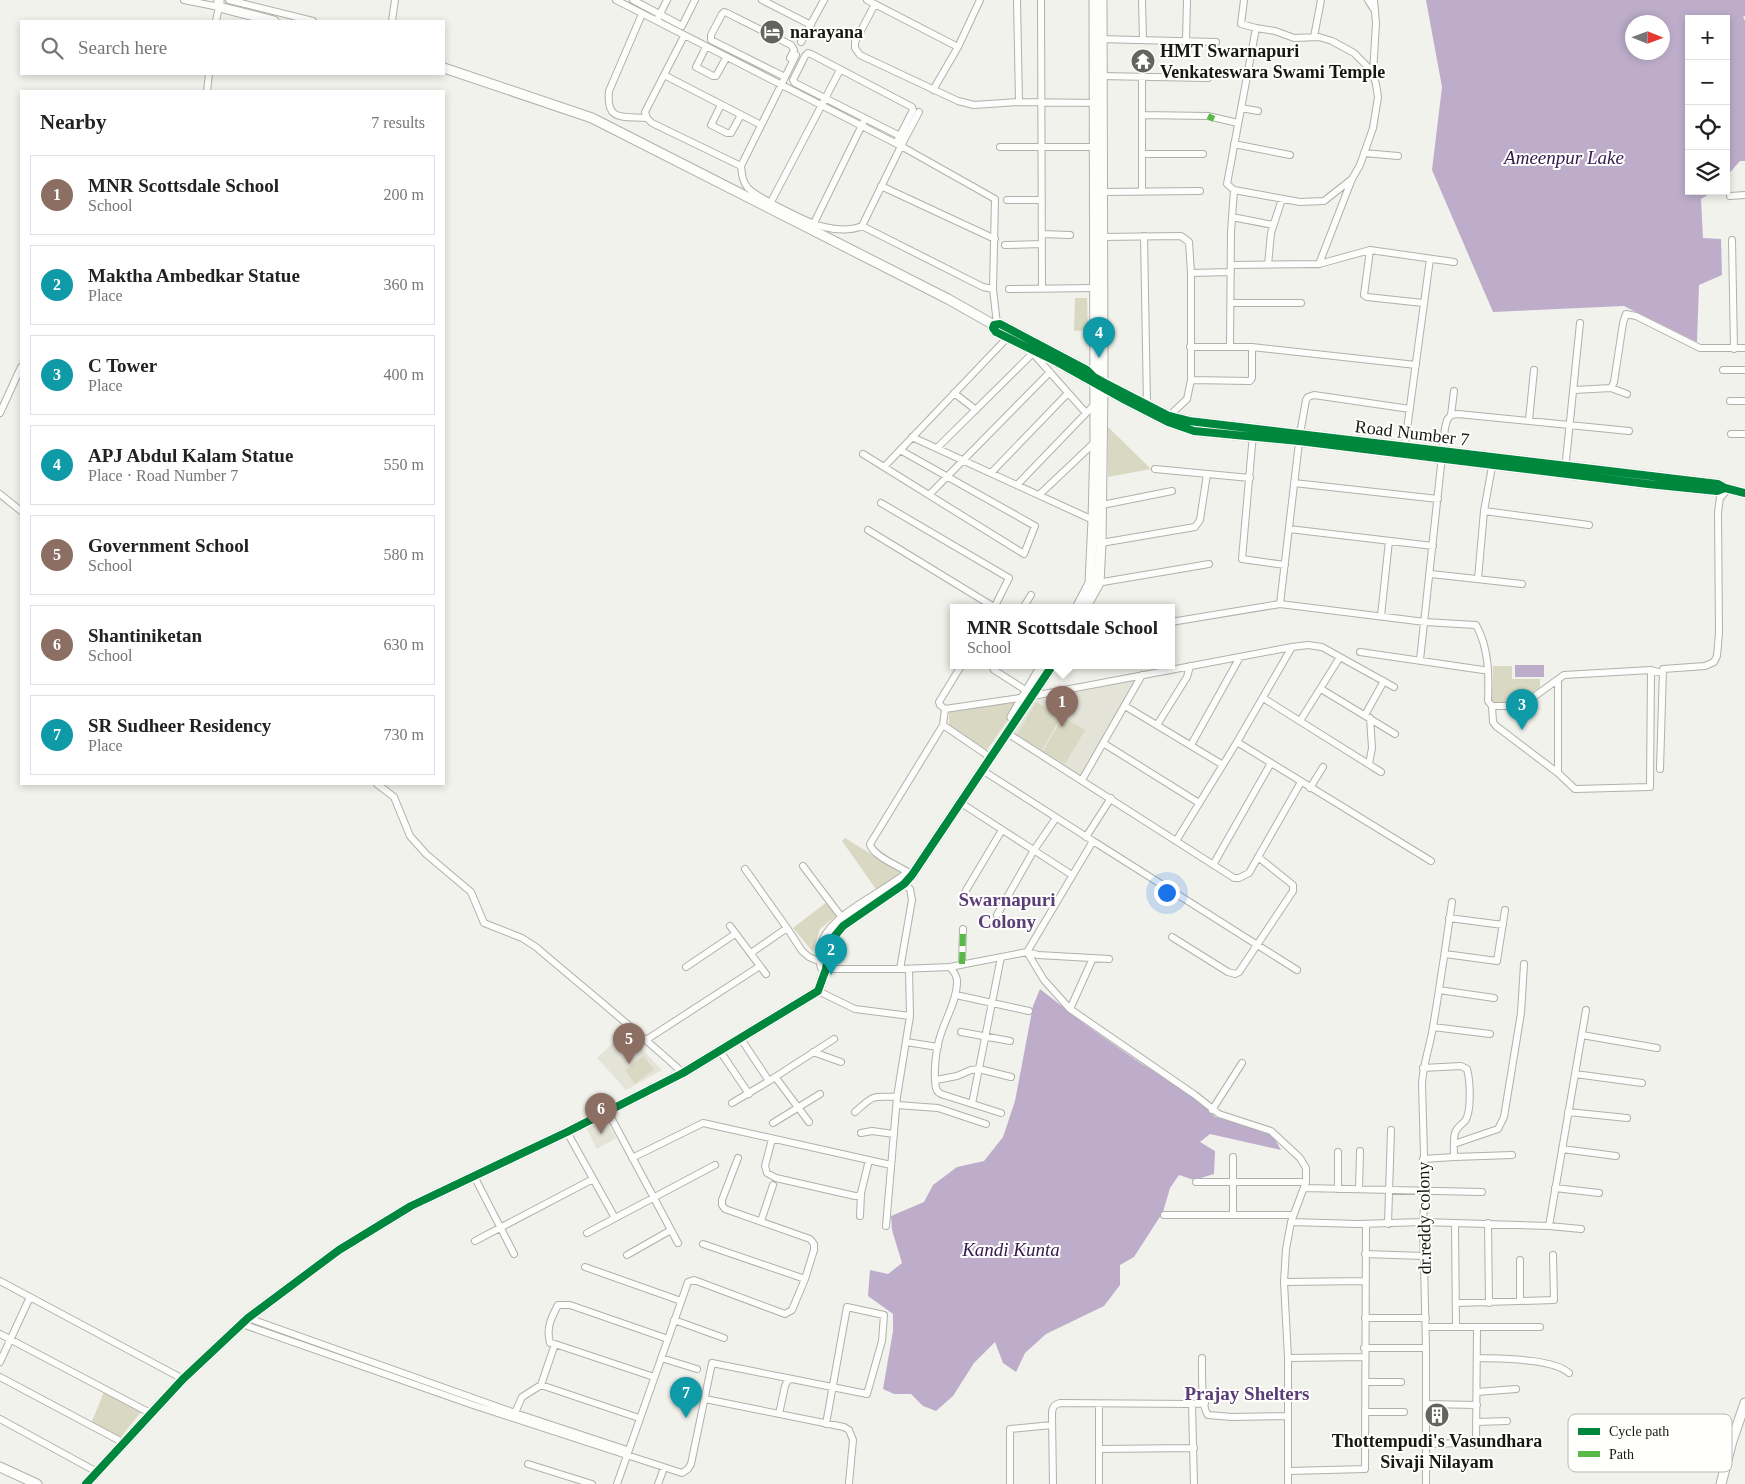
<!DOCTYPE html>
<html lang="en">
<head>
<meta charset="utf-8">
<style>
	body { margin:0; font-family:Georgia,serif; background:#f6f6f6; color:#222 }
	.controls { position:absolute; right:15px; top:15px; display:grid; overflow:hidden; border-radius:0px; box-shadow:0 2px 8px #0003 }
	.controls button { width:45px; height:45px; display:grid; place-items:center; padding:0; border:0; border-bottom:1px solid #e0e0e0; background:#fff; color:#222; font:25px sans-serif }
	.compass { position:absolute; left:1625px; top:15px; width:45px; height:45px; border-radius:50%; background:#fff; box-shadow:0 2px 8px #0003; rotate:91deg }
	.you { position:absolute; left:1166px; top:892px; width:18px; height:18px; margin:-12px; border:4px solid #fff; border-radius:50%; background:#1a73e8; box-shadow:0 0 0 8px #1a73e833 }
	.badge { display:grid; place-items:center; width:32px; height:32px; border-radius:50%; background:#0f766e; color:#fff; font-size:16px; font-weight:700 }
	.pin { position:absolute; translate:-50% -41px; filter:drop-shadow(0 1px 2px #0008) }
	.pin::after { content:''; position:absolute; top:26px; width:18px; height:15px; background:inherit; clip-path:polygon(0 0,100% 0,50% 100%) }
	.popup { position:absolute; left:950px; top:604px; width:225px; height:65px; box-sizing:border-box; display:grid; place-content:center; border-radius:0px; background:#fff; filter:drop-shadow(0 1px 4px #0005); font-size:16px; white-space:nowrap; color:#767676 }
	.popup b { font-size:19px; color:#222 }
	.popup::after { content:''; position:absolute; left:50%; top:100%; margin-left:-10px; border:10px solid transparent; border-top-color:#fff }
	.list { margin:0; padding:0; list-style:none }
	h2 { display:flex; justify-content:space-between; align-items:center; height:65px; margin:0; padding:0 20px; font-size:21px }
	h2 small { font-size:16px; font-weight:400; color:#767676 }
	.list li { display:grid; grid-template-columns:32px 1fr auto; gap:15px; align-items:center; box-sizing:border-box; height:80px; margin:0 10px 10px; padding:0 10px; border:1px solid #e0e0e0; border-radius:0px }
	.list b { display:block; font-size:19px; white-space:nowrap }
	.list p { margin:0; font-size:16px; white-space:nowrap; color:#767676 }
	.list em { font-size:16px; font-style:normal; color:#767676 }
	.icon { flex:none; width:28px; height:28px; fill:none; stroke:currentColor; stroke-width:2; stroke-linecap:round; stroke-linejoin:round }
	.map { position:relative; flex:none; width:1745px; height:1484px; overflow:hidden }
	.search { position:absolute; background:#fff; box-shadow:0 2px 8px #0003; left:20px; top:20px; width:425px; height:55px; display:flex; align-items:center; gap:12px; box-sizing:border-box; padding:0 18px; border-radius:0px; color:#767676; font-size:19px }
	.panel { position:absolute; background:#fff; box-shadow:0 2px 8px #0003; left:20px; top:90px; width:425px; height:695px; border-radius:0px }
	.map>svg:first-child { display:block }
</style>
</head>
<body>
<div class="map">
<svg width="1745" height="1484" viewBox="0 0 1745 1484">
	<rect width="100%" height="100%" fill="#f2f2ec"/>
	<path fill="#e3e3d8" d="M1136 680 1081 778 1010 734 1033 701Z
		M625 1032 662 1070 626 1090 597 1058Z
		M605 1119 616 1138 597 1149 587 1129Z"/>
	<path fill="#d9d8c3" d="M1075 298H1087L1088 330 1074 331Z
		M1108 427 1151 469 1108 477Z
		M1493 666H1512V679H1540V687L1525 697H1514L1507 702 1494 703 1492 700Z
		M1022 700 987 750 949 726V712Z
		M1036 702 1061 716 1042 750 1017 735Z
		M1063 717 1085 730 1065 764 1043 751Z
		M845 838 903 874 878 892 842 841Z
		M827 902 836 916 820 929 813 952 793 928Z
		M643 1056 654 1069 635 1084 625 1070Z
		M104 1392 141 1412 120 1438 90 1426Z"/>
	<path fill="#bdadcb" fill-rule="evenodd" d="M1426 0H1745V16L1743 17 1745 21V161H1740L1726 177V19H1689V191H1714L1701 199 1703 238 1721 239 1722 275 1699 285 1697 342 1624 306 1493 312 1432 170 1442 87ZM1632 22H1662V52H1632Z
		M1515 665H1544V677H1515Z
		M1040 989 1086 1025 1139 1062 1193 1095 1215 1117 1271 1132 1281 1150 1210 1134 1200 1142 1215 1151 1214 1174 1194 1180 1179 1175 1170 1188 1163 1212 1134 1257 1120 1265V1285L1104 1306 1046 1334 1025 1353 1016 1372 1003 1363 995 1342 974 1363 953 1396 936 1411 923 1406 911 1394H894L883 1389 893 1331V1314L868 1296 870 1270 888 1274 902 1263 892 1230 891 1216 924 1202 933 1185 957 1167 984 1161 1003 1137 1015 1101 1033 1006Z"/>
	<g fill="none" stroke-linecap="round" stroke-linejoin="round">
		<defs>
			<path id="street" d="M184 0 219 7 216 21
				M229 0 313 21
				M616 0 901 146 995 199 993 289 997 324
				M633 0 682 26 695 0
				M762 0 811 25
				M867 0 958 47
				M1017 0 1019 102
				M1041 0 1042 288
				M1142 0 1143 40
				M1368 0 1375 11
				M875 4 855 42V48L860 55 958 101 974 105 1019 102 1098 103
				M642 14 609 91C606 122 622 116 647 118
				M658 18 667 0
				M392 21 395 0
				M1256 28 1275 31 1294 38 1319 37 1332 41 1354 53 1366 65 1373 74 1376 84 1378 97 1373 128 1360 165 1352 179 1319 264
				M684 36 645 112 647 118 652 123 741 166
				M1314 37 1321 0
				M1098 39 1216 42
				M1186 41 1187 0
				M801 42 824 0
				M706 47 696 67 713 76H716L726 58
				M796 55 741 166C742 174 742 181 748 188 758 198 810 224 824 227 836 230 850 231 862 226L901 146 919 112
				M1373 74 1376 23 1374 0
				M664 75 761 125
				M781 75 711 40V35L722 14 724 12 727 13 791 45 794 50 790 58
				M1099 76 1208 78
				M1142 76V192
				M933 90 958 47 980 0
				M207 91 209 74
				M721 105 711 125 727 133H731L741 115
				M1241 108 1258 111
				M1143 115 1208 116 1238 123
				M896 143 913 110 912 107 811 54 808 53 805 56 793 80 795 83 900 136
				M1234 144 1290 155
				M1000 147H1098
				M1364 153 1398 156
				M1143 154H1203
				M881 186 995 239
				M1234 190 1300 202 1324 201 1352 179
				M1102 192 1200 191
				M1730 196 1745 195
				M1007 200H1042
				M771 202 840 70
				M1232 217 1273 225
				M814 223 863 123
				M862 226 983 287 993 289
				M1042 234 1070 235
				M1144 236 1147 404 1146 407
				M1101 237 1181 236 1189 242 1191 273V380L1187 399 1168 417
				M1732 240 1734 349
				M1005 245 1042 244
				M1370 250 1364 295 1367 297 1423 303
				M1231 265 1319 264 1370 250 1454 262
				M1268 265 1271 233 1282 199
				M1191 273 1231 272
				M1009 289 1094 288
				M1231 303H1301
				M1230 346 1231 232 1234 190 1227 184 1256 28 1241 24 1244 0
				M1190 347H1252L1416 365
				M1031 351 1086 413
				M1723 370H1745
				M1191 380 1250 381 1252 378V347
				M1611 388 1627 394
				M1574 390 1611 388 1614 382 1623 323 1626 314 1636 316 1700 348H1745
				M954 393 976 410
				M1730 401H1745
				M0 413 21 367
				M1451 415 1454 391
				M1529 420 1534 370
				M1253 434 1242 559 1285 565
				M1731 434H1745
				M912 437 1093 520
				M937 448 1032 354
				M1404 451 1430 259
				M863 454 1024 554 1035 526 900 450
				M884 467 1008 337
				M1155 469 1250 478
				M1565 470 1580 323
				M991 473 1068 393
				M1294 483 1438 499
				M1017 485 1094 405
				M0 494 21 511
				M929 495 1050 372
				M1039 495 1095 442
				M881 503 1009 578 994 608
				M1097 506 1172 491
				M1484 511 1589 525
				M1289 529 1433 546
				M868 530 994 607
				M1101 543 1195 527 1200 520 1207 474
				M1431 574 1522 584
				M1478 579 1484 511 1493 461
				M1097 583 1209 564
				M1280 604 1300 434 1306 400 1308 397 1314 395 1410 409
				M1023 608 1031 595
				M1381 616 1389 541
				M1171 622 1280 604 1425 622 1476 625C1489 648 1489 675 1488 701L1492 706H1517L1528 701 1564 675 1651 670 1662 673
				M1360 652 1483 670
				M1420 660 1445 428 1447 420 1451 415 1458 414 1629 431
				M961 666 939 702 940 705 945 709 1033 696 1292 647 1308 645 1322 647 1394 687
				M992 666 994 670 1027 691
				M1558 681V773L1575 789 1650 787 1651 670
				M1321 689 1395 734
				M1263 698 1381 772
				M1125 706 1223 765
				M1492 706 1493 722 1496 726 1558 773
				M1365 715 1384 681
				M1300 721 1340 657
				M943 725 987 755
				M1157 725 1187 677 1190 666
				M1007 733 1234 878H1239L1249 873 1301 782
				M1237 742 1431 861
				M1103 743 1199 803
				M1191 745 1240 657
				M1369 764 1372 748 1370 718
				M1660 769 1663 669 1705 666 1714 662 1717 656 1719 633 1718 512 1720 498 1728 489
				M1082 780 1142 675
				M377 784 394 797 410 836 426 854 471 892 484 923 522 938 536 947C585 989 635 1029 683 1073
				M1310 788 1323 767
				M961 803 1072 875
				M1086 837 1111 798
				M1093 841 1297 970
				M1176 841 1237 742 1292 647
				M1213 865 1271 763
				M803 866 843 919
				M745 869 787 928 802 951 809 957 821 962
				M911 874C901 867 872 856 870 844L943 725 945 709
				M965 892 1002 830
				M997 915 1034 850 1056 818
				M1449 918 1503 925
				M730 926 766 974
				M1172 937 1228 972 1235 974 1239 972 1293 891V885L1258 857
				M1027 952 1044 980 1070 1009 1195 1095 1219 1114 1271 1131 1300 1158 1306 1168V1182L1291 1222 1286 1249 1284 1282 1288 1358V1484
				M1027 952 1038 955 1109 959
				M751 953 787 928
				M1445 954 1497 961 1505 910
				M962 964 963 929
				M686 967 735 934
				M950 967C954 972 958 977 957 984 956 1003 945 1019 940 1037 936 1049 933 1075 936 1088 937 1092 940 1094 944 1095L1001 1113
				M826 969H900L950 967 1027 952 1093 841 982 770
				M900 969 912 900 910 889 904 884
				M1439 990 1494 998
				M818 991 855 1009 910 1016
				M956 995 1029 1011
				M1070 1009 1093 958
				M1433 1027 1490 1034
				M961 1032 1010 1041
				M1582 1035 1657 1048
				M741 1039 769 1081 834 1039
				M646 1040 760 966
				M906 1042 938 1047
				M720 1051 749 1094
				M813 1052 841 1062
				M1423 1068 1461 1066 1467 1069C1470 1080 1472 1111 1465 1121 1461 1125 1456 1128 1455 1133 1453 1141 1454 1150 1454 1157L1423 1159
				M1575 1074 1642 1083
				M776 1078 809 1122
				M936 1080 957 1076 971 1070 979 1069 1011 1077
				M732 1103 769 1081
				M972 1104 1001 957
				M897 1105 938 1108 986 1124
				M1212 1110 1242 1063
				M608 1112 678 1243
				M855 1112C874 1095 871 1096 897 1097
				M1568 1112 1627 1118
				M773 1123 820 1094
				M567 1132 615 1218
				M861 1133 872 1131 894 1134
				M772 1139 765 1166 767 1173 776 1178 855 1196H859L861 1193 869 1160
				M1454 1144 1498 1129 1504 1117 1521 1013 1524 964
				M1562 1149 1616 1156
				M1338 1152V1189
				M1454 1157 1512 1155
				M632 1158 703 1123 891 1165
				M474 1176 514 1254
				M1196 1182H1306
				M1304 1188 1482 1192
				M1555 1188 1599 1193
				M1359 1189 1360 1151
				M1164 1215H1293
				M1233 1215V1157
				M860 1216 861 1193
				M761 1221 773 1185
				M1291 1222 1358 1224 1423 1222 1549 1226 1586 1010
				M1455 1223 1456 1327
				M1488 1223 1489 1303
				M1388 1224 1391 1130
				M886 1226 897 1097 910 1016 909 969
				M1549 1226 1581 1229
				M587 1233 715 1165
				M475 1241 593 1179
				M703 1244 805 1279
				M1365 1254 1424 1256
				M627 1255 671 1230
				M585 1267 681 1301
				M0 1281 183 1379
				M1284 1282 1365 1281
				M1520 1301V1260
				M1456 1303 1554 1300 1553 1255
				M248 1318 515 1413 627 1450
				M1365 1318H1426
				M674 1320 724 1338
				M242 1324 473 1405 682 1473 688 1469 691 1464 712 1363 792 1379
				M1426 1327H1540
				M0 1334 152 1414
				M555 1344 550 1343C546 1328 551 1318 558 1305H570L668 1339
				M1364 1348H1426
				M661 1358 697 1369
				M1202 1358C1202 1371 1201 1407 1208 1415L1232 1417 1287 1416
				M1288 1358 1364 1357
				M1477 1358C1500 1359 1552 1358 1569 1373
				M0 1362 30 1297
				M0 1377 124 1443
				M1365 1382H1401
				M541 1385 639 1418
				M1477 1392 1516 1389
				M705 1399 844 1427 849 1430 853 1440 849 1483
				M1099 1404V1484
				M1426 1404 1477 1405
				M1365 1412H1404
				M515 1413 522 1397 541 1385 555 1344 654 1377
				M779 1414 785 1386 788 1380 792 1379 867 1394 882 1341 884 1315 847 1307 826 1424
				M0 1419 97 1472
				M1476 1422 1507 1421
				M1365 1444H1395
				M1426 1444 1464 1443
				M1476 1445 1477 1327
				M1100 1449 1194 1448
				M528 1464 592 1484
				M1289 1471 1365 1469 1366 1224
				M617 1484 688 1282 694 1280 785 1314 792 1310 805 1279 814 1250V1244L810 1239 725 1209 722 1205V1200L738 1158
				M658 1484 664 1468
				M1010 1484V1429L1052 1425
				M1053 1484 1052 1415C1052 1408 1053 1405 1060 1403L1192 1404
				M1194 1484 1192 1404 1205 1403
				M1426 1484V1348L1423 1222 1425 1190 1422 1084C1423 1064 1430 1046 1433 1027 1440 985 1446 944 1452 902"/>
			<path id="secondary" d="M219 0V7L274 21
				M444 68 592 118 948 299 994 325
				M1725 488 1717 491 1648 484 1299 441 1194 431 1168 422 1125 400 1057 362 996 332 993 328 994 325 1000 324 1087 370 1094 377 1103 382 1169 416 1189 421 1718 484 1725 488 1745 493
				M1077 608 1090 583 1093 520 1095 442 1094 0
				M1085 608 1099 583 1101 543 1103 388 1102 0
				M1012 717 1042 666
				M822 967C821 958 821 948 824 940 837 913 883 894 906 875
				M0 1467 37 1484
				M86 1484 183 1379 248 1318 339 1250 411 1206 567 1132 683 1073 818 991 826 969 829 948 833 938 843 926 904 884 912 875 1052 666
				M1721 1484 1732 1441 1745 1403"/>
		</defs>
		<use href="#street" stroke="#b0b0ac" stroke-width="8"/>
		<use href="#secondary" stroke="#b0b0ac" stroke-width="11"/>
		<use href="#street" stroke="#fdfdfc" stroke-width="6"/>
		<use href="#secondary" stroke="#fdfdfc" stroke-width="9"/>
		<path stroke="#58b947" stroke-width="6" stroke-dasharray="12 6" stroke-linecap="butt" d="M1208 116 1214 119
			M962 964 963 929"/>
		<defs>
			<path id="cycleway" d="M1725 488 1717 491 1648 484 1299 441 1194 431 1168 422 1125 400 1057 362 996 332 993 328 994 325 1000 324 1087 370 1094 377 1103 382 1169 416 1189 421 1718 484 1725 488 1745 493
				M86 1484 183 1379 248 1318 339 1250 411 1206 567 1132 683 1073 818 991 826 969 829 948 833 938 843 926 904 884 912 875 1052 666"/>
		</defs>
		<use href="#cycleway" stroke="#fffffe" stroke-width="11"/>
		<use href="#cycleway" stroke="#00873e" stroke-width="8"/>
	</g>
	<defs>
		<symbol id="hotel-disc" viewBox="-11 -11 22 22"><circle r="9.5" fill="#64645f" stroke="#fffffe"/><path d="M-6-4.5h1.5V1H6V5H4.5V3h-9V5H-6ZM-4 0a1.8 1.8 0 1 1 3.6 0ZM.5 0V-2.5h3Q6-2.5 6 0Z" fill="#fff"/></symbol>
		<symbol id="temple-disc" viewBox="-11 -11 22 22"><circle r="9.5" fill="#64645f" stroke="#fffffe"/><path d="M0-6L5-2H3V0L6.5 2.5H4V6H1.5V3h-3V6H-4V2.5H-6.5L-3 0V-2H-5Z" fill="#fff"/></symbol>
		<symbol id="building-disc" viewBox="-11 -11 22 22"><circle r="9.5" fill="#64645f" stroke="#fffffe"/><path d="M-4-6H4V6H1V3H-1V6H-4ZM-2.5-4.3h1.7v1.8h-1.7ZM.8-4.3h1.7v1.8H.8ZM-2.5-1h1.7V.8h-1.7ZM.8-1h1.7V.8H.8Z" fill="#fff"/></symbol>
	</defs>
	<g fill-rule="evenodd">
		<use href="#hotel-disc" x="758" y="18" width="28" height="28"/>
		<use href="#temple-disc" x="1129" y="47" width="28" height="28"/>
		<use href="#building-disc" x="1423" y="1401" width="28" height="28"/>
	</g>
	<g text-anchor="middle" dominant-baseline="central" stroke-width="4" stroke-linejoin="round" paint-order="stroke">
		<g font-size="18" font-weight="bold" fill="#171713" stroke="#fffffe" text-anchor="start">
			<text x="790" y="32">narayana</text>
			<text x="1160" y="51">HMT Swarnapuri<tspan x="1160" dy="21">Venkateswara Swami Temple</tspan></text>
			<text x="1437" y="1441" text-anchor="middle">Thottempudi's Vasundhara<tspan x="1437" dy="21">Sivaji Nilayam</tspan></text>
		</g>
		<g font-size="18" fill="#171713" stroke="#fffffe">
			<text transform="translate(1412 433) rotate(7)">Road Number 7</text>
			<text transform="translate(1424 1218) rotate(-91)">dr.reddy colony</text>
		</g>
		<g font-size="19" font-style="italic" fill="#36184f" stroke="#fffffe">
			<text x="1564" y="157">Ameenpur Lake</text>
			<text x="1011" y="1249">Kandi Kunta</text>
		</g>
		<g font-size="19" font-weight="bold" fill="#5b3d77" stroke="#fffffe">
			<text x="1007" y="899">Swarnapuri<tspan x="1007" dy="22">Colony</tspan></text>
			<text x="1247" y="1393">Prajay Shelters</text>
		</g>
	</g>
	<rect x="1568" y="1414" width="164" height="58" rx="8" fill="#fffffe" stroke="#b9b9b8" stroke-width="1"/>
	<rect x="1578" y="1428" width="22" height="7" fill="#00873e"/>
	<rect x="1578" y="1451" width="22" height="6" fill="#58b947"/>
	<g font-size="14" fill="#171713">
		<text x="1609" y="1436">Cycle path</text>
		<text x="1609" y="1459">Path</text>
	</g>
</svg>
<div class="controls">
<button>+</button>
<button>−</button>
<button><svg class="icon" aria-label="locate" viewBox="0 0 24 24"><circle cx="12" cy="12" r="6"/><path d="M12 2v4M12 18v4M2 12h4M18 12h4"/></svg></button>
<button><svg class="icon" aria-label="layers" viewBox="0 0 24 24"><path d="M12 4l9 5-9 5-9-5zM3 14l9 5 9-5"/></svg></button>
</div>
<svg class="compass" viewBox="-18 -18 36 36"><path d="M0-13l5 13h-10z" fill="#e53935"/><path d="M0 13l5-13h-10z" fill="#767676"/></svg>
<div class="you"></div>
<div class="pin badge" style="left:1062px;top:727px;background:#8d6e63">1</div>
<div class="popup"><b>MNR Scottsdale School</b>School</div>
<div class="pin badge" style="left:831px;top:975px;background:#0f9aa8">2</div>
<div class="pin badge" style="left:1522px;top:730px;background:#0f9aa8">3</div>
<div class="pin badge" style="left:1099px;top:358px;background:#0f9aa8">4</div>
<div class="pin badge" style="left:629px;top:1064px;background:#8d6e63">5</div>
<div class="pin badge" style="left:601px;top:1134px;background:#8d6e63">6</div>
<div class="pin badge" style="left:686px;top:1418px;background:#0f9aa8">7</div>
<div class="search"><svg class="icon" aria-label="search" viewBox="0 0 24 24"><circle cx="10" cy="10" r="6"/><path d="M15 15l6 6"/></svg>Search here</div>
<section class="panel">
<h2>Nearby<small>7 results</small></h2>
<ul class="list">
<li><span class="badge" style="background:#8d6e63">1</span><div><b>MNR Scottsdale School</b><p>School</p></div><em>200 m</em></li>
<li><span class="badge" style="background:#0f9aa8">2</span><div><b>Maktha Ambedkar Statue</b><p>Place</p></div><em>360 m</em></li>
<li><span class="badge" style="background:#0f9aa8">3</span><div><b>C Tower</b><p>Place</p></div><em>400 m</em></li>
<li><span class="badge" style="background:#0f9aa8">4</span><div><b>APJ Abdul Kalam Statue</b><p>Place · Road Number 7</p></div><em>550 m</em></li>
<li><span class="badge" style="background:#8d6e63">5</span><div><b>Government School</b><p>School</p></div><em>580 m</em></li>
<li><span class="badge" style="background:#8d6e63">6</span><div><b>Shantiniketan</b><p>School</p></div><em>630 m</em></li>
<li><span class="badge" style="background:#0f9aa8">7</span><div><b>SR Sudheer Residency</b><p>Place</p></div><em>730 m</em></li>
</ul>
</section>
</div>
</body>
</html>
